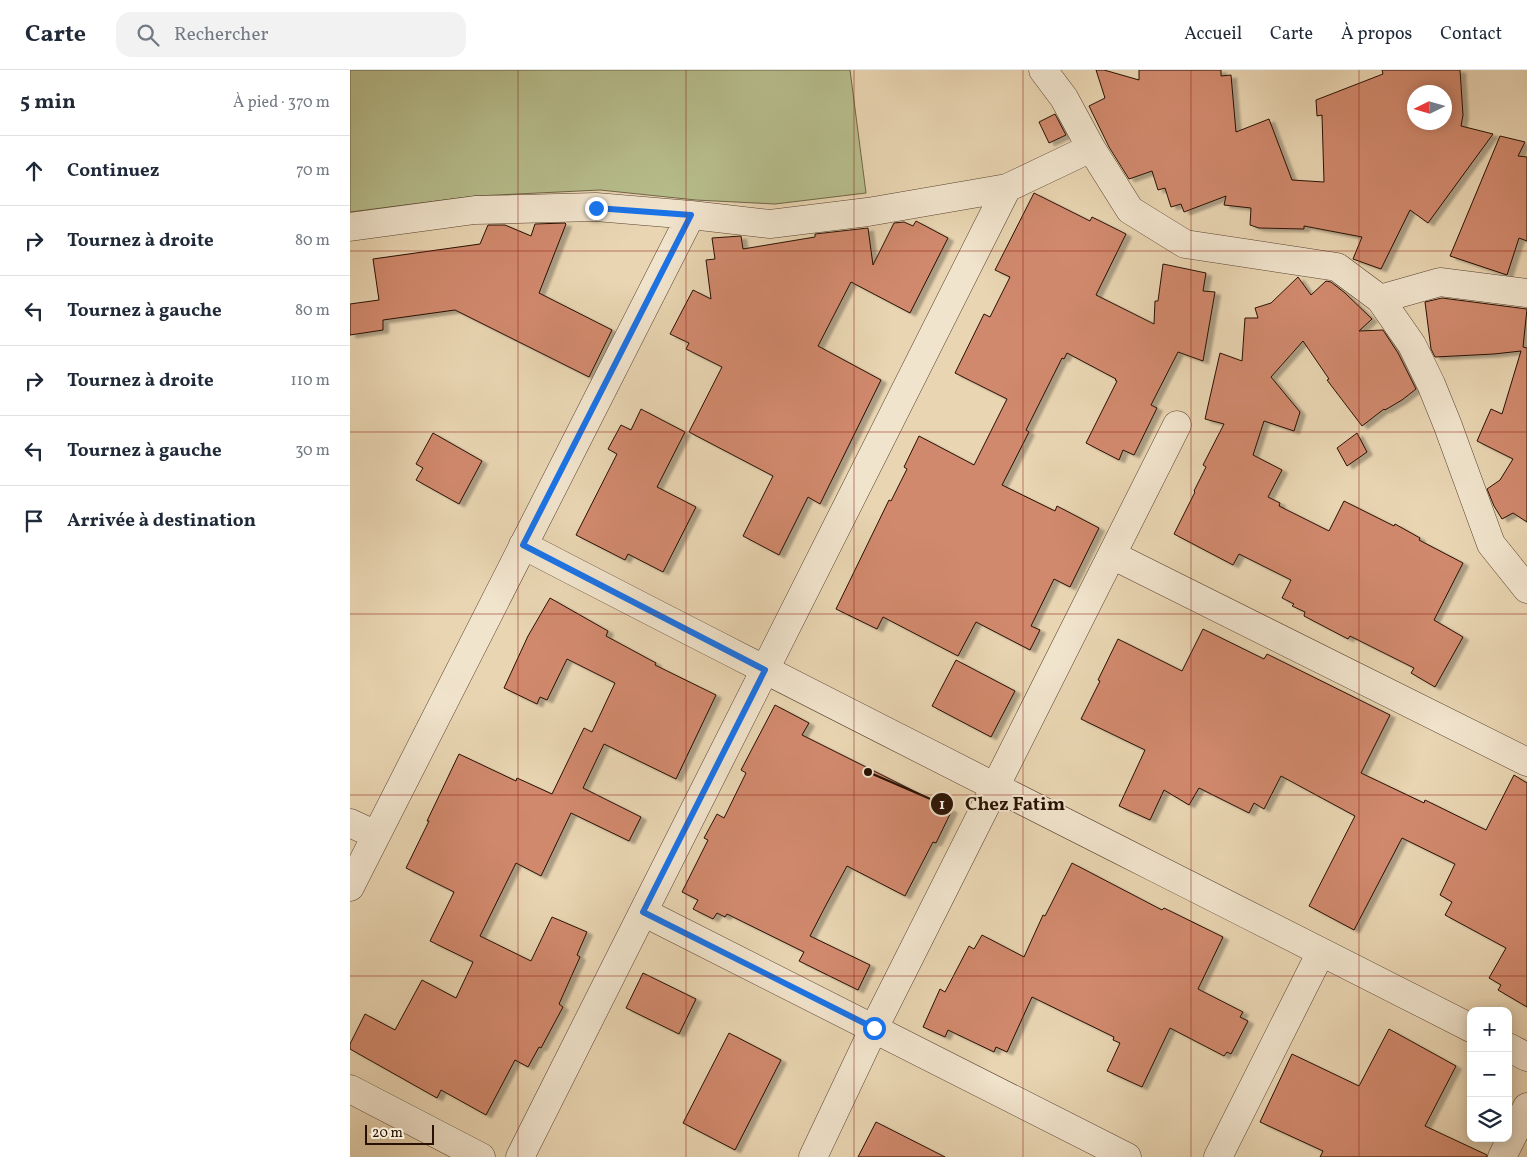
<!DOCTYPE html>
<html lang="fr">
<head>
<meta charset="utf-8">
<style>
	body { margin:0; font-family:Vollkorn,serif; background:#f2f2f3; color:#1f2937 }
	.controls { position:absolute; right:15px; bottom:15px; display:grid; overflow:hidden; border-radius:10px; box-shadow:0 2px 12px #0003 }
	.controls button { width:45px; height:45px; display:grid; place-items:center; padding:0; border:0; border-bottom:1px solid #e0e1e3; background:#fff; color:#1f2937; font:25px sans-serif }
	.compass { position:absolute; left:1057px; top:15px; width:45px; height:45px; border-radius:50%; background:#fff; box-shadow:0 2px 12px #0003; rotate:265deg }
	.scale { position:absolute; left:15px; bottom:12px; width:69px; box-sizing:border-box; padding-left:5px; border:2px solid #281002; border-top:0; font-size:14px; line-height:18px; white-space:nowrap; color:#281002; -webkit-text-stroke:4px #f1e4cd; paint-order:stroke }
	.stop { position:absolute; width:15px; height:15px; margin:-11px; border:4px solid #1a73e8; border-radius:50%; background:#fff }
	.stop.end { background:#1a73e8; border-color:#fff; box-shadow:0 1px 5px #0008 }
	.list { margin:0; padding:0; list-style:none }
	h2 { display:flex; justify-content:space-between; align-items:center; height:65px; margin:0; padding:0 20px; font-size:21px }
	h2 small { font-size:16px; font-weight:400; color:#747a83 }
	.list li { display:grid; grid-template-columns:32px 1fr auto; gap:15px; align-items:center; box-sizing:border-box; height:70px; padding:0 20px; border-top:1px solid #e0e1e3 }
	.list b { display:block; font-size:19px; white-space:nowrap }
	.list em { font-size:16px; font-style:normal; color:#747a83 }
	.icon { flex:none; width:28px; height:28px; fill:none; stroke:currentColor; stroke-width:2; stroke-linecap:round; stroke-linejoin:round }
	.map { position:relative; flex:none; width:1177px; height:1087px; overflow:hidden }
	header { display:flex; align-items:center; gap:30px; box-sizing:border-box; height:70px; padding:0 25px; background:#fff; border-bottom:1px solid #e0e1e3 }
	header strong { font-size:24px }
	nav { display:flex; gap:28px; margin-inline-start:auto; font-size:18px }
	.search { width:350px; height:45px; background:#f2f2f3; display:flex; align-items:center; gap:12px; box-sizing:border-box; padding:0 18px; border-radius:15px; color:#747a83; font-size:19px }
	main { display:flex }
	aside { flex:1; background:#fff }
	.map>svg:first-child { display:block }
</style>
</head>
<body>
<header>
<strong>Carte</strong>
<div class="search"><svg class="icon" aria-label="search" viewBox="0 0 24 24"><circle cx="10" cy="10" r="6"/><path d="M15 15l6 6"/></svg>Rechercher</div>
<nav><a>Accueil</a><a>Carte</a><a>À propos</a><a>Contact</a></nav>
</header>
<main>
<aside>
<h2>5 min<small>À pied · 370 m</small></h2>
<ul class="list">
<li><svg class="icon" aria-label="ahead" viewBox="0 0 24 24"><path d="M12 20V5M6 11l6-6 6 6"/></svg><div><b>Continuez</b></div><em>70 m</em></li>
<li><svg class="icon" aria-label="right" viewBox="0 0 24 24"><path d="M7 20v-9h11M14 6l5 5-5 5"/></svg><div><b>Tournez à droite</b></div><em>80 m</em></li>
<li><svg class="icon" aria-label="left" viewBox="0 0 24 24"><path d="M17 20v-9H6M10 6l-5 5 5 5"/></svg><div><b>Tournez à gauche</b></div><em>80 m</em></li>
<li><svg class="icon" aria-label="right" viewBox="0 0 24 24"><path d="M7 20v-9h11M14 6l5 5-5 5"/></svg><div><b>Tournez à droite</b></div><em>110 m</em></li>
<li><svg class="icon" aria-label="left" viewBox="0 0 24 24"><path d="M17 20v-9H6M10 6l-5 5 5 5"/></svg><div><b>Tournez à gauche</b></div><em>30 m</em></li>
<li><svg class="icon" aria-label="arrive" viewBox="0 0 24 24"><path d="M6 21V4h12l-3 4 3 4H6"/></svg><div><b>Arrivée à destination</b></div></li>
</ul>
</aside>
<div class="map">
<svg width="1177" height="1087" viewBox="0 0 1177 1087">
	<defs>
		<filter id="shadow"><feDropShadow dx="5.5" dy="3" stdDeviation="1" flood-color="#0004"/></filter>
	</defs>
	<rect width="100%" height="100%" fill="#e9d5b2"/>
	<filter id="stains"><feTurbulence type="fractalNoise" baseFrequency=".004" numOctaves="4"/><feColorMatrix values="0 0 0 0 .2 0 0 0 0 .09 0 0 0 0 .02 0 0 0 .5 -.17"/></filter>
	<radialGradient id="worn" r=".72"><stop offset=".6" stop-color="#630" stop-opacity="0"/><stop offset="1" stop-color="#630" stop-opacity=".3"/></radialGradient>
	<path fill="#b7bd8c" stroke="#706647" d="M0 0H500L516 123 425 134 346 130 250 120 126 126 0 142Z"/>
	<path fill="#d1896d" stroke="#281002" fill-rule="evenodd" filter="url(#shadow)" d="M746 0H754L789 10V0H871V6L881 5 886 62 919 49 942 110 974 112 972 45 967 46 966 30 1033 4 1032 0H1110L1113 45 1111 56 1143 64 1078 153 1060 140 1031 199 1003 189 1012 167 954 156V159L909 158 900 155 901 138 874 135 876 126 834 142 831 134 821 137 815 118 808 120 802 101 779 109 759 77 739 36 755 28ZM1064 22H1094V52H1064Z
		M705 44 716 65 699 73 689 52Z
		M1150 66 1175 72 1168 86 1177 87V171L1169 168 1157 205 1100 186Z
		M684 123 740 151 742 147 776 164 746 225 804 254 805 231H808L813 194 856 203 853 221 865 222 853 291 828 282 801 335 807 338 784 385 773 380 769 390 736 373 767 311 765 310 766 309 717 283 714 289 712 288 676 360 679 362 652 415 705 441 707 436 749 458 720 517 704 509 681 556 690 560 680 580 626 552 608 586 533 547 527 559 486 539 539 430 541 431 557 399 554 397 569 366 624 395 657 329 605 303 634 244 640 247 660 207 645 200Z
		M566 151 598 168 560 243 501 212 468 276 531 310 470 434 458 427 429 485 393 466 423 406 339 362 372 297 336 279 339 273 320 264 343 220 361 229 356 190 365 189 362 168 391 166 393 179 465 167V164L518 158 523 195 544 153 554 152 563 156Z
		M215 153 216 154 189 223 262 260 239 307 105 240 33 250V260L0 265V234L29 230 23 189 130 174 138 155H155L181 166 185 154Z
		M948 207 961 225 976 211 981 212 995 223 1022 249 1009 261 1033 260 1048 283 1066 319 1052 330 1035 340 1034 339 1012 356 977 310 979 309 953 271 921 307 950 342 944 361 914 351 903 385 932 400 918 427 930 433 929 436 979 461 994 431 1044 456 1045 454 1070 468 1069 470 1113 493 1084 550 1113 567 1085 617 1061 603 1064 598 1000 566 998 569 954 546 955 542 942 536 944 534 932 528 941 510 889 484 883 495 824 464 845 422 844 421 856 397 853 395 874 354 855 349 870 283 892 291 895 248H908L905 238 921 233Z
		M1092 228 1177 239 1173 277 1177 278V452L1163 443 1152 449 1144 436 1137 419 1150 410 1163 389 1127 371 1141 339 1152 344 1171 281 1144 284 1085 287 1081 279 1075 232Z
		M291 339 335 362 307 417 346 437 313 502 278 484 275 490 226 465 267 384 258 379 271 355 281 360Z
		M83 363 132 391 109 434 66 410 73 398 66 394Z
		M1007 363 1017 382 997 396 987 378Z
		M200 528 258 561 256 566 306 593 305 595 366 625 326 709 254 674 233 718 291 747 279 771 221 743 191 806 166 793 130 866 181 891 202 847 237 862 227 885 230 887 209 934 213 937 191 978 189 977 178 997 165 990 136 1045 91 1020 87 1028 0 979V974L15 944 45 960 72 910 106 928 123 892 80 871 104 822 56 798 79 751H77L109 684 166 711 167 708 202 724 234 658 242 662 265 613 217 589 197 630 190 627 187 634 154 618 178 566Z
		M853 559 914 589 917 584 1040 645 1011 703 1074 733 1075 730 1136 760 1164 705 1177 713V937L1148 920 1151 915 1139 908 1156 878 1095 845 1102 832 1090 825 1105 794 1052 768 1004 860 959 836 1005 746 931 706 914 739 904 733 899 743 849 718 839 735 814 720 800 750 769 736 795 680 731 649 750 611 748 610 768 569 832 601Z
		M606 590 665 621 641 667 582 636Z
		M425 635 459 653 452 665 602 740 586 773 583 772 555 826 497 796 476 835 460 866 520 895 508 920 449 891 454 882 377 844 375 847 367 843 363 849 343 839 348 830 332 822 358 770 354 768 367 744 374 748 396 703 391 700Z
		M722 793 812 840 814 838 873 867 848 919 893 942 890 947 898 951 881 984 877 982 874 986 820 958 792 1017 757 1001 770 973 763 970 764 967 682 927 657 982 646 977 644 982 598 960 595 967 573 957 590 919 595 922 619 876 624 879 632 865 674 887 693 845 695 846Z
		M293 903 346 929 329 964 276 938Z
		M1039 959 1106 996 1075 1056 1137 1085V1087H970L973 1081 910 1052 942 984 1009 1016Z
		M379 963 431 990 385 1080 333 1053Z
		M526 1052 595 1087H508Z"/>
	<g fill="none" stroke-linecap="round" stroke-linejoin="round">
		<defs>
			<path id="minor" d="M693 0 714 28 741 78 780 140 835 174 987 197 1030 229 1062 275 1081 314 1098 356 1141 474 1177 519
				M0 157 125 140 246 137 341 145 420 154 518 142 657 118 741 78
				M1030 229 1090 212 1177 223
				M173 475C488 639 805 797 1121 958
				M762 485 1177 692
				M0 753 26 765
				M0 817 341 145
				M293 842 777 1087
				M1158 977 1177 987
				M0 1019 131 1087
				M170 1087 657 118
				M463 1087 524 958 827 355
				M868 1087 971 882
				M1152 1087 1177 1037"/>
		</defs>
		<use href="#minor" stroke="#58412e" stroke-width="29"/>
		<use href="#minor" stroke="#f1e4cd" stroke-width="28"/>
	</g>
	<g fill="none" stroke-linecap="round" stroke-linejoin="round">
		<path stroke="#1a73e8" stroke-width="6" d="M246 138 341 145 173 475 415 600 293 842 524 958"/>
	</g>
	<path fill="none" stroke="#8f2418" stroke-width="1" stroke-opacity="0.55" d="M168 0V1087M336 0V1087M504 0V1087M673 0V1087M841 0V1087M1009 0V1087M0 181H1177M0 362H1177M0 544H1177M0 725H1177M0 906H1177"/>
	<path fill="none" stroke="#281002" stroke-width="2" d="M518 702L592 734"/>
	<g fill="#281002" stroke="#f1e4cd" stroke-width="2">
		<circle cx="518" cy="702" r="5"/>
		<circle cx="592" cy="734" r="12"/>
	</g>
	<g font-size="15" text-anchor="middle" font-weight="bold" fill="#fff">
		<text x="592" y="739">1</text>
	</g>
	<g font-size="19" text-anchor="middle" font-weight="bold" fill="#281002" stroke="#f1e4cd" stroke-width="4" stroke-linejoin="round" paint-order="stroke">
		<text x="665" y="740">Chez Fatim</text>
	</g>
	<rect width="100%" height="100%" filter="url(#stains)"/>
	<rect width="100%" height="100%" fill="url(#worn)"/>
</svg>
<div class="controls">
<button>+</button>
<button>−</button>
<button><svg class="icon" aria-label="layers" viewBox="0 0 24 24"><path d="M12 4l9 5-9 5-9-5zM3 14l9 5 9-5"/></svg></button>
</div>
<svg class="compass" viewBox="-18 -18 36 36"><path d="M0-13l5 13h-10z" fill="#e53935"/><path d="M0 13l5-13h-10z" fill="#747a83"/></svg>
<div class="scale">20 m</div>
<div class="stop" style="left:524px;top:958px"></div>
<div class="stop end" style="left:246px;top:138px"></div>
</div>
</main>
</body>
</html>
